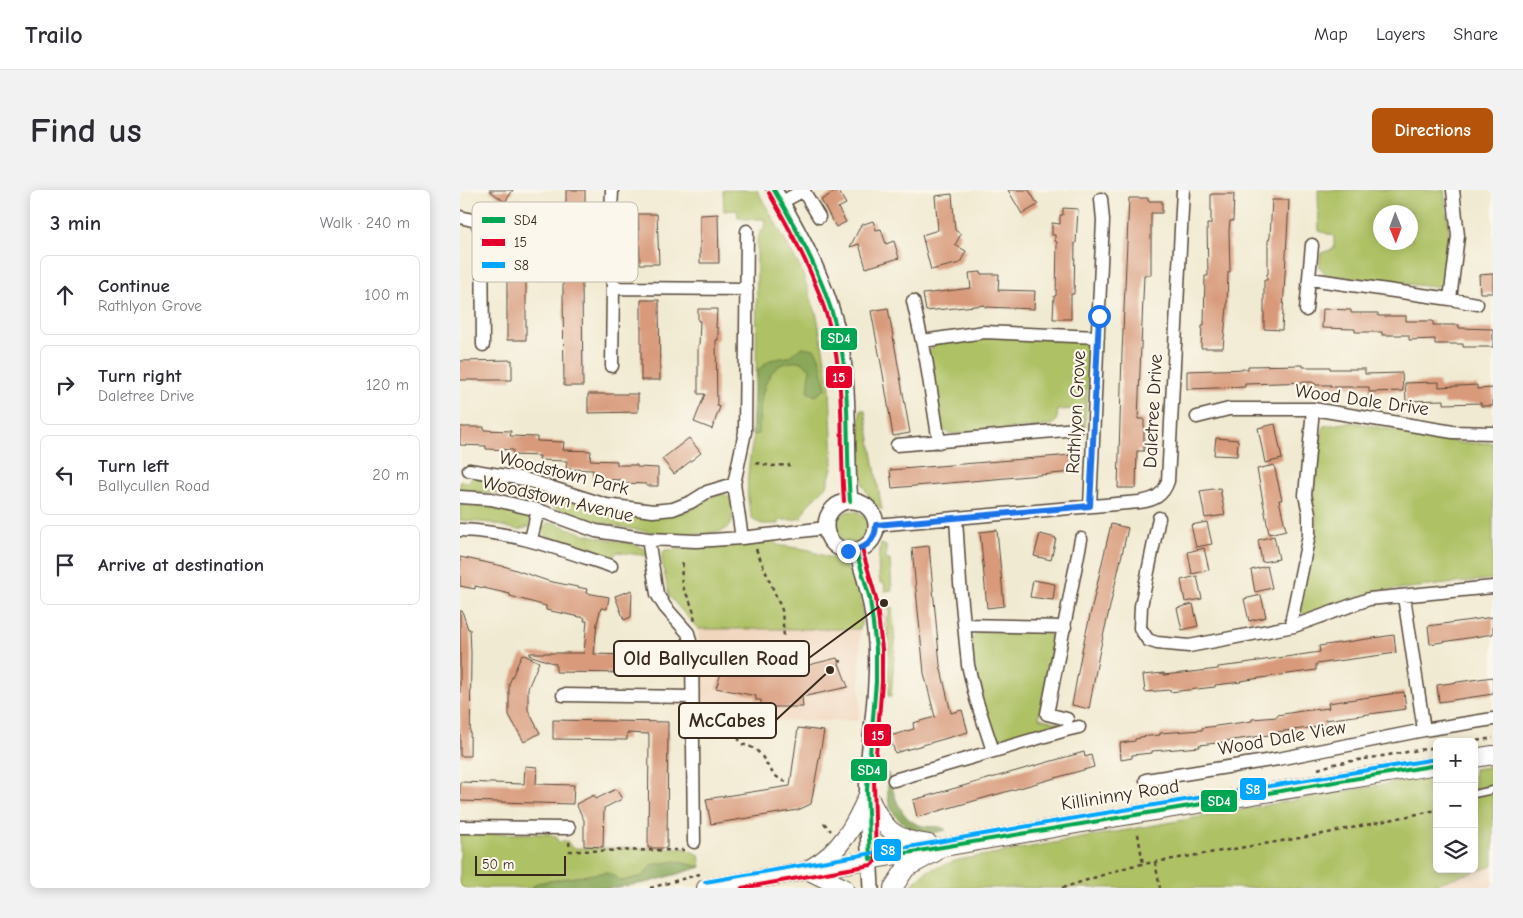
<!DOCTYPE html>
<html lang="en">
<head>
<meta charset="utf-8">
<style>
	body { margin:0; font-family:"Comic Neue",sans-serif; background:#f2f2f3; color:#2b2b33 }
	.controls { position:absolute; right:15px; bottom:15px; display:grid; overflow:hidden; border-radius:8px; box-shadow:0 2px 12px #0003 }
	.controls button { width:45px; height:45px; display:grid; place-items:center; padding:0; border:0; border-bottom:1px solid #e1e1e2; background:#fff; color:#2b2b33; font:25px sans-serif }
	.compass { position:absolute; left:913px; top:15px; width:45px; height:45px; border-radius:50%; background:#fff; box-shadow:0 2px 12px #0003; rotate:179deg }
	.scale { position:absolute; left:15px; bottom:12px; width:91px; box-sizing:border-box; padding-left:5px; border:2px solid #3b2a1e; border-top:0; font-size:14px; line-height:18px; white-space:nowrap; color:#3b2a1e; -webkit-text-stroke:4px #fbf7ec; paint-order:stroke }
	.stop { position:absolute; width:15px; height:15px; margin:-11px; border:4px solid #1a73e8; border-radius:50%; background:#fff }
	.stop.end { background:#1a73e8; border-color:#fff; box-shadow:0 1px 5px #0008 }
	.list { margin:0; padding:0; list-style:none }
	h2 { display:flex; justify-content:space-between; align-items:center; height:65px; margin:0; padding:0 20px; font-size:21px }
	h2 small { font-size:16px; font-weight:400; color:#7c7c81 }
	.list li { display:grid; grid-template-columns:32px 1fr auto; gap:15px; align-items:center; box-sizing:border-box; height:80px; margin:0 10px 10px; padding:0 10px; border:1px solid #e1e1e2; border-radius:8px }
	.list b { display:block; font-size:19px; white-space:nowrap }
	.list p { margin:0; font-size:16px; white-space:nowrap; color:#7c7c81 }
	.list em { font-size:16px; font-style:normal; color:#7c7c81 }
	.icon { flex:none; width:28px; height:28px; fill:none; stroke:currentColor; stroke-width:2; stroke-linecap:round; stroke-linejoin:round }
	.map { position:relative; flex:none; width:1033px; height:698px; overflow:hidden; border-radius:8px }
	header { display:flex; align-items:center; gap:30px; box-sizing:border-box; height:70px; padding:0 25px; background:#fff; border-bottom:1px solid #e1e1e2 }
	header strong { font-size:24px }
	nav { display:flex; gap:28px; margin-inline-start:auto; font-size:18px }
	.intro { display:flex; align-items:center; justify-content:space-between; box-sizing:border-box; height:120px; padding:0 30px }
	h1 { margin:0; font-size:35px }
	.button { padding:12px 22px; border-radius:8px; background:#b45309; color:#fff; font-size:18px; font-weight:700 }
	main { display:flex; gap:30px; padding:0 30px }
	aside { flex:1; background:#fff; border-radius:8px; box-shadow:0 2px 12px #0003 }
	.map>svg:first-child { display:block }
</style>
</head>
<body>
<header>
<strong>Trailo</strong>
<nav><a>Map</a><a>Layers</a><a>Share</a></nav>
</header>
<div class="intro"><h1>Find us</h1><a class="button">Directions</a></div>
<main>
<aside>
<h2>3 min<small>Walk · 240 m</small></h2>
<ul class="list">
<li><svg class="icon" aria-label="ahead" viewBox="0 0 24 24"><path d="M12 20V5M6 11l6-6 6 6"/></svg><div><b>Continue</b><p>Rathlyon Grove</p></div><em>100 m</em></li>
<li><svg class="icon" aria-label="right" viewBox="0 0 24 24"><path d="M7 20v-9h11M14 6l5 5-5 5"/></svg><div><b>Turn right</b><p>Daletree Drive</p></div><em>120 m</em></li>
<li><svg class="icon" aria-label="left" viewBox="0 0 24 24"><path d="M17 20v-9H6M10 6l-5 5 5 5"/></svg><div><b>Turn left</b><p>Ballycullen Road</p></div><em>20 m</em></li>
<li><svg class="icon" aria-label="arrive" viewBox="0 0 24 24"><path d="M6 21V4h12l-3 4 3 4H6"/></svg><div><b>Arrive at destination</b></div></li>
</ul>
</aside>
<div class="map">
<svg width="1033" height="698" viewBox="0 0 1033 698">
	<rect width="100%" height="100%" fill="#fbf7ec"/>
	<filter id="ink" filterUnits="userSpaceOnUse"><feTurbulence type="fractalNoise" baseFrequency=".02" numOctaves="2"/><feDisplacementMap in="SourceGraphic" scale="10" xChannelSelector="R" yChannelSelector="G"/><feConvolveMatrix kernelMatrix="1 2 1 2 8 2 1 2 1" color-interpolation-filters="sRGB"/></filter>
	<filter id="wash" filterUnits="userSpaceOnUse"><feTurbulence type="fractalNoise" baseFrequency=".0096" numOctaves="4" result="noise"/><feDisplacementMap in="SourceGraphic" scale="20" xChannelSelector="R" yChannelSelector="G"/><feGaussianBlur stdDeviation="1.12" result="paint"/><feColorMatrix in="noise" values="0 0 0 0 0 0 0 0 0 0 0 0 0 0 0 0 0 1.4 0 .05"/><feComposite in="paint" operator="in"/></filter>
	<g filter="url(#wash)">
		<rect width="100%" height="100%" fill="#f1ead2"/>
		<path fill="#f1d5bd" d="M400 433V518L398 531 242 530 238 435Z
			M1033 676V698H961Z"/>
		<path fill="#aec165" stroke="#747642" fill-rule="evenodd" d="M263 0H297L341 79 357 126 370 198 373 274 367 296 346 317 342 328 331 330H319V334H302L293 330C282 305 290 262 296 236L297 50 301 41 304 40 305 29H283L278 27 277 20 264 21Z
			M858 0H984C987 27 996 71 982 95L974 97 866 85 859 76 861 63 874 59V46L859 41ZM921 22H951V52H921Z
			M542 146 620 150C626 153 628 155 629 162L625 237H615L614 219 598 220C597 229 597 234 588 236L494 244 488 243 482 238 469 161 475 154 488 150Z
			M400 220H405L422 320 411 311 402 293Z
			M892 232 1002 253H1033V389L912 402 848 426 838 420 855 351 857 332 853 313 854 274 864 236Z
			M16 285 213 325C220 322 227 321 233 318 245 313 256 298 270 307 272 317 276 328 269 336 263 344 249 343 240 344 199 346 158 338 119 326 101 320 83 313 65 309 43 303 22 302 0 301V291L9 292 11 288Z
			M0 315C16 316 62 316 71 329L69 337 58 340 31 333 0 330Z
			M376 337a16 16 0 1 1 32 0a16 16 0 1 1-32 0Z
			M87 333H94L124 344 176 355 184 359 189 366 157 362 153 367H149L84 345 82 339Z
			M314 350 317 355 350 360C357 365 370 366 379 371 398 383 407 418 400 439H238L209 406 202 371V363L205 360 292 354Z
			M421 354 426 356V370H430L432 400 425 401 424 393H420C418 379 417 368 421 354Z
			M428 417H432L435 453 431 506H428L429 454 426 427H429Z
			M574 440 591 445 594 451 579 528 603 534 544 551 534 548C527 527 507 472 511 452 512 447 515 445 518 442Z
			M1033 576V676L961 698H448L467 681 498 670 977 585V679H1014V579Z
			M0 643 89 644 96 647 98 652 107 651 112 658H224L239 665 241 677 189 692 154 698H0Z"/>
		<path fill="#8aa75a" stroke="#62683c" d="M342 157 354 159C363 170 362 185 366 198L356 206 347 202C350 196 349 186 350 178L340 171C334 172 325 172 320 175 299 189 300 222 299 244L292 245 294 198 298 180 310 170 328 167Z
			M428 583C433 602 440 632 463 636 472 638 479 634 486 640 478 642 470 644 462 642 446 639 429 624 428 607 427 599 428 591 428 583Z
			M215 671 241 677 189 692 154 698H71L77 693 147 682 162 691 183 686 192 675Z"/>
		<g id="blocks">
			<path fill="#d89a7a" d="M29 0H53L45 12Z
				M106 0H125V71H122V95L123 196H104L103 98 104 72H106Z
				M378 0 386 14 378 18 386 32 376 37 361 10Z
				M548 0H569L578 15 562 24Z
				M492 4 495 40 501 44 495 55 506 61 500 73 471 80 462 45 478 40 475 6Z
				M751 4H774L773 31H770L769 41 770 82H768L767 117 763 158H741L742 136H744L745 86H748L747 34H751Z
				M669 8H688V11H702V23H691V85H684L678 229H684V261H677L676 298H658L662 163Z
				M812 10H829L822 140 804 139V90H807V84H808V51L810 47Z
				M64 17 68 40 66 41V150H47V51H51L46 20Z
				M603 18 618 19 616 53H615L614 104H611V129H593L594 106H596L597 52 595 51V45H592V33L600 34V25H603Z
				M178 24H197L199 74H180Z
				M258 24 259 73H240V25Z
				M413 31 416 40 421 39 426 54 434 51 439 68 406 78 399 54 390 57 401 35Z
				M521 82V84H539L538 100 575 101 574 119 525 117V115L466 121 463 104 511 98 509 83Z
				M1033 84V103H1020L1019 85Z
				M181 110H199L200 190H181Z
				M428 118 450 243 433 246 423 184 411 121Z
				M238 119H257L256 138H258V150H256L257 216 260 217 252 239 234 232 245 204H238V155H239L240 131H238Z
				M863 119 891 120V123H918V126H946V131H973V135H999V138L1033 139V157H1003V154H975V149L949 150V145H922V142H895V139L862 138Z
				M52 170V190H0V171Z
				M843 175V177H870V179H905V184L942 183 943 201 909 202V197H871V195H857L852 192 785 194V197L727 199V181L788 179V176Z
				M979 192V197L1017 195V199L1033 198V216H1021V213L984 214V210L946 211 945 193Z
				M128 204H178V222L128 223Z
				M815 234 822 269 805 273 798 238Z
				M0 237H24V240L51 241 50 246 77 247V251L104 252 103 260 131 261 130 270 157 271V275H177V277L198 278V296H186V294L165 293V290L133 289V280L106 279 107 271 79 270 80 266 53 265V260L26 259V256L0 255Z
				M229 248 241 263 214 284 202 269Z
				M756 248 778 250 777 266 754 265Z
				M612 265 614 282 432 298 430 280Z
				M814 275 822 310H819L826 340 809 344 797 279Z
				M760 298 765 325 745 328 740 301Z
				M747 332 752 354 736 357 731 335Z
				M651 334 668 338 639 464 629 519 612 515 622 460Z
				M537 340 544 416 527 418 520 342Z
				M580 344 596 348 591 370 574 366Z
				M814 346 819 369 802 372 798 350Z
				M469 356 480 475 491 523 502 520 508 542 435 563 430 546 454 539 453 533 475 527 464 483 452 358Z
				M744 358 749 380 732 384 728 362Z
				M0 367 47 377 88 391 127 399 126 403 149 407 147 419 141 418 137 433 134 464 170 465V483L96 482V474L69 465 70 463H124L127 431H124L125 428 86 420V416L50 406V404L15 396V399L0 396Z
				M807 376 812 398 795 402 791 380Z
				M737 386 742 409 725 412 721 390Z
				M573 390 595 394 593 410 570 407Z
				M172 400 171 427 164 430 155 406Z
				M801 405 806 427 789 431 784 409Z
				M733 414 738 436 722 440 717 418Z
				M0 421H2L8 439H10L11 463 10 566H0Z
				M1033 427V444L970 454 968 436Z
				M934 445 936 463 856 474V480L780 491 781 492 755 495V497L710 502V500L685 502 683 485 704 483V485L758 479V477L784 474V473L860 462 859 456Z
				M62 464 79 472 68 498V520L80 543 64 552 49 525V494Z
				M267 467 295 474 321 476 349 475 377 468 388 497 342 507 343 517H301V510H296V506L256 498Z
				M1033 487V504L979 512 977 495Z
				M944 502 946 519 865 530 866 536 816 542V544L766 551V552L739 555 740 557 692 561V563L672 565V568L661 570 660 553 675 551V549L680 548V547L700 545V543L742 540V538L792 531V529L817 527V525L842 521 869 518 868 513Z
				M93 530 208 532 207 658H188L189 544 167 543V550L93 549Z
				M338 538 364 541 351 614 338 620 251 634 246 609 330 596Z
				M624 562 625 567 631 565 634 577 457 627 453 610Z
				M65 576 77 577 76 594 114 595 113 614 0 611V592L64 594Z
				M156 599 162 609 144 618 143 657 124 656V630L116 614 134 605 136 609Z"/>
		</g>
	</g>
	<g filter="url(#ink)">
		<use href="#blocks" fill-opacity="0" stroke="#564739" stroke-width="1"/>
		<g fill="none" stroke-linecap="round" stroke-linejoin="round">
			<defs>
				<path id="service" d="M1014 604 1033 600"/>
				<path id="minor" d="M343 0 359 27
					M322 12 344 0
					M0 27 16 31 22 43 23 155
					M850 89 990 109 1017 114
					M153 98 287 99
					M990 109 998 46 993 0
					M453 111 466 169 479 252
					M846 120 852 55
					M463 151 524 142 638 147
					M152 176 153 98 150 47 152 0
					M737 227 769 219H853L993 242 1033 243
					M437 255 616 239
					M9 280 64 289 146 315 193 321 213 319 231 312 247 302 274 294
					M0 307 31 309 78 320 136 341 188 349 236 351 282 348 366 338
					M630 316 643 30 641 9
					M496 328 500 393 508 475 516 509 533 561
					M699 328 681 416 680 438 688 450 697 453 729 456 834 436 909 409 1033 397
					M416 335 679 312C694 310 703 306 708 291L723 0
					M0 340C56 342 99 359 151 376
					M282 348 274 294 285 242 287 41
					M71 349 78 320
					M188 349 197 404 205 417 228 443 232 459 234 652
					M944 407 964 540
					M505 435 605 437
					M834 436 832 428 849 345V323L845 305 853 219
					M103 505 232 507
					M607 529 587 524 621 349
					M434 590 606 540 619 537
					M686 590 818 569 964 540 1033 529
					M0 637 109 638"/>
				<path id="tertiary" d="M314 0C349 58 380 120 385 188 389 229 386 270 390 311
					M366 336a25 25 0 1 1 50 0a25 25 0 1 1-50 0Z
					M396 361C411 402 419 448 416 492 415 521 410 550 408 580 406 619 409 658 411 698"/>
				<path id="secondary" d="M1014 568 1033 565
					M408 605C422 637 433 650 469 654
					M351 678C381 661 395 635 408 605
					M347 680 384 698
					M246 698 634 631 977 575
					M433 698 446 678 476 662"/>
			</defs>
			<use href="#service" stroke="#564739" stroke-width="9"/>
			<use href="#minor" stroke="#564739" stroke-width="15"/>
			<use href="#tertiary" stroke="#564739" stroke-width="18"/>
			<use href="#secondary" stroke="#564739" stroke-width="20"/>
			<path stroke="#564739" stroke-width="2.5" stroke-dasharray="4 4" stroke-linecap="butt" d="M296 273 312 276 330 275
				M296 359 322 420 324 448
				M223 373C218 401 226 397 233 420 235 424 234 429 235 433
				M242 457H249L250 466
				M265 470V468
				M378 471 385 472
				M324 476V461
				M275 540 281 554C306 559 302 574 317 587 320 589 324 591 328 593
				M1009 552 1033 548
				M858 579 874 574 977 557
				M364 633 371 641
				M678 644 683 674
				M109 652 110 661 224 660
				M695 672 700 698
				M190 698 240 684
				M602 698 671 676 858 645 977 620"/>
			<use href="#service" stroke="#fff" stroke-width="6"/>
			<use href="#minor" stroke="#fff" stroke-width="12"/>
			<use href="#tertiary" stroke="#fff" stroke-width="15"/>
			<use href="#secondary" stroke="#fff" stroke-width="18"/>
			<defs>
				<path id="bus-1" d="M314 0C344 51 371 103 382 162 390 211 386 261 390 311
					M396 361 410 409 416 459V492L407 600 410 669 977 575"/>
				<path id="bus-2" d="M309 3C338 53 366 106 376 164 384 212 380 262 384 311
					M282 698 411 675 416 671 414 589 422 492V459L416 408 402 359"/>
				<path id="bus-3" d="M245 692 633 625 976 569"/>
			</defs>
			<use href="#bus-1" stroke="#fbf7ec" stroke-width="8"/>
			<use href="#bus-2" stroke="#fbf7ec" stroke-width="8"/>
			<use href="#bus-3" stroke="#fbf7ec" stroke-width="8"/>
			<use href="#bus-1" stroke="#00a651" stroke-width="4"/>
			<use href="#bus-2" stroke="#e4002b" stroke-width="4"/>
			<use href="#bus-3" stroke="#00a6ff" stroke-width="4"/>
		</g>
	</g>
	<g fill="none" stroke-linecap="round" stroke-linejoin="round" filter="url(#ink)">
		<path stroke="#1a73e8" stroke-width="6" d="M388 361C403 360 416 352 416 335L630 316 639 126"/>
	</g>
	<g text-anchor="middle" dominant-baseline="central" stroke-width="4.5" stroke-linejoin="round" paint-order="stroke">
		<g font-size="19" fill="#3b2a1e" stroke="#fbf7ec">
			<text transform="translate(902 210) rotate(8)">Wood Dale Drive</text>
			<text transform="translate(693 221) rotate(-87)">Daletree Drive</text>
			<text transform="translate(616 222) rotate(-87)">Rathlyon Grove</text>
			<text transform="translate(104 283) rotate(14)">Woodstown Park</text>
			<text transform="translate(98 309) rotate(13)">Woodstown Avenue</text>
			<text transform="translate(822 548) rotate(-10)">Wood Dale View</text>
			<text transform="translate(660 605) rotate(-9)">Killininny Road</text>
		</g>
	</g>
	<rect x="12" y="12" width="166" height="80" rx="8" fill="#fbf7ec" stroke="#c1baae" stroke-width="1"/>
	<rect x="22" y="27" width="23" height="6" fill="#00a651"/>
	<rect x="22" y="49" width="23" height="7" fill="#e4002b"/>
	<rect x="22" y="72" width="23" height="6" fill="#00a6ff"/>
	<g font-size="14" fill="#3b2a1e">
		<text x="54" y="35">SD4</text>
		<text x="54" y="57">15</text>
		<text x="54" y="80">S8</text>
	</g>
	<path fill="none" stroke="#3b2a1e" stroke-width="2" d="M424 413L349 468M370 480L316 530"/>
	<g fill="#3b2a1e" stroke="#fbf7ec" stroke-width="2">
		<circle cx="424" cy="413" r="5"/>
		<circle cx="370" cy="480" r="5"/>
	</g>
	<g fill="#fbf7ec" stroke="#3b2a1e" stroke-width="2">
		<rect x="154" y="451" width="195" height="35" rx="5"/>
		<rect x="219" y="513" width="97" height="35" rx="5"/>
	</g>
	<g font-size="20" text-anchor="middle" font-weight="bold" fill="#3b2a1e">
		<text x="251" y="475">Old Ballycullen Road</text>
		<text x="267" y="537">McCabes</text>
	</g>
	<g stroke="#fbf7ec" stroke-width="2">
		<rect x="360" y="137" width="38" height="24" rx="5" fill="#00a651"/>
		<rect x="365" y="175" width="28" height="24" rx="5" fill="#e4002b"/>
		<rect x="403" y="533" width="29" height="24" rx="5" fill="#e4002b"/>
		<rect x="390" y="568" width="38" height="24" rx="5" fill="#00a651"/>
		<rect x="779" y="587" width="28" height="24" rx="5" fill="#00a6ff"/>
		<rect x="740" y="599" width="38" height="24" rx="5" fill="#00a651"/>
		<rect x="413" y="648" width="29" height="24" rx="5" fill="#00a6ff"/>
	</g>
	<g font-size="14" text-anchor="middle" font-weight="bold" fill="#fff">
		<text x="379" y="153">SD4</text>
		<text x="379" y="192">15</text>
		<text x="418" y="550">15</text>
		<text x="409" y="585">SD4</text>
		<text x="793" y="604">S8</text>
		<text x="759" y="616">SD4</text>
		<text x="428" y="665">S8</text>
	</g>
</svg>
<div class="controls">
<button>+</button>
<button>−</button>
<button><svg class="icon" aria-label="layers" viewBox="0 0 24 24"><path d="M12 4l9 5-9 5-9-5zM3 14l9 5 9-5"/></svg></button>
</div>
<svg class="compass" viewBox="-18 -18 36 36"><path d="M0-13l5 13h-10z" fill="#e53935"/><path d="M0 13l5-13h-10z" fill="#7c7c81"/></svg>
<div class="scale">50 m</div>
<div class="stop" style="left:639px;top:126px"></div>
<div class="stop end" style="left:388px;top:361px"></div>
</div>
</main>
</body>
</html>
